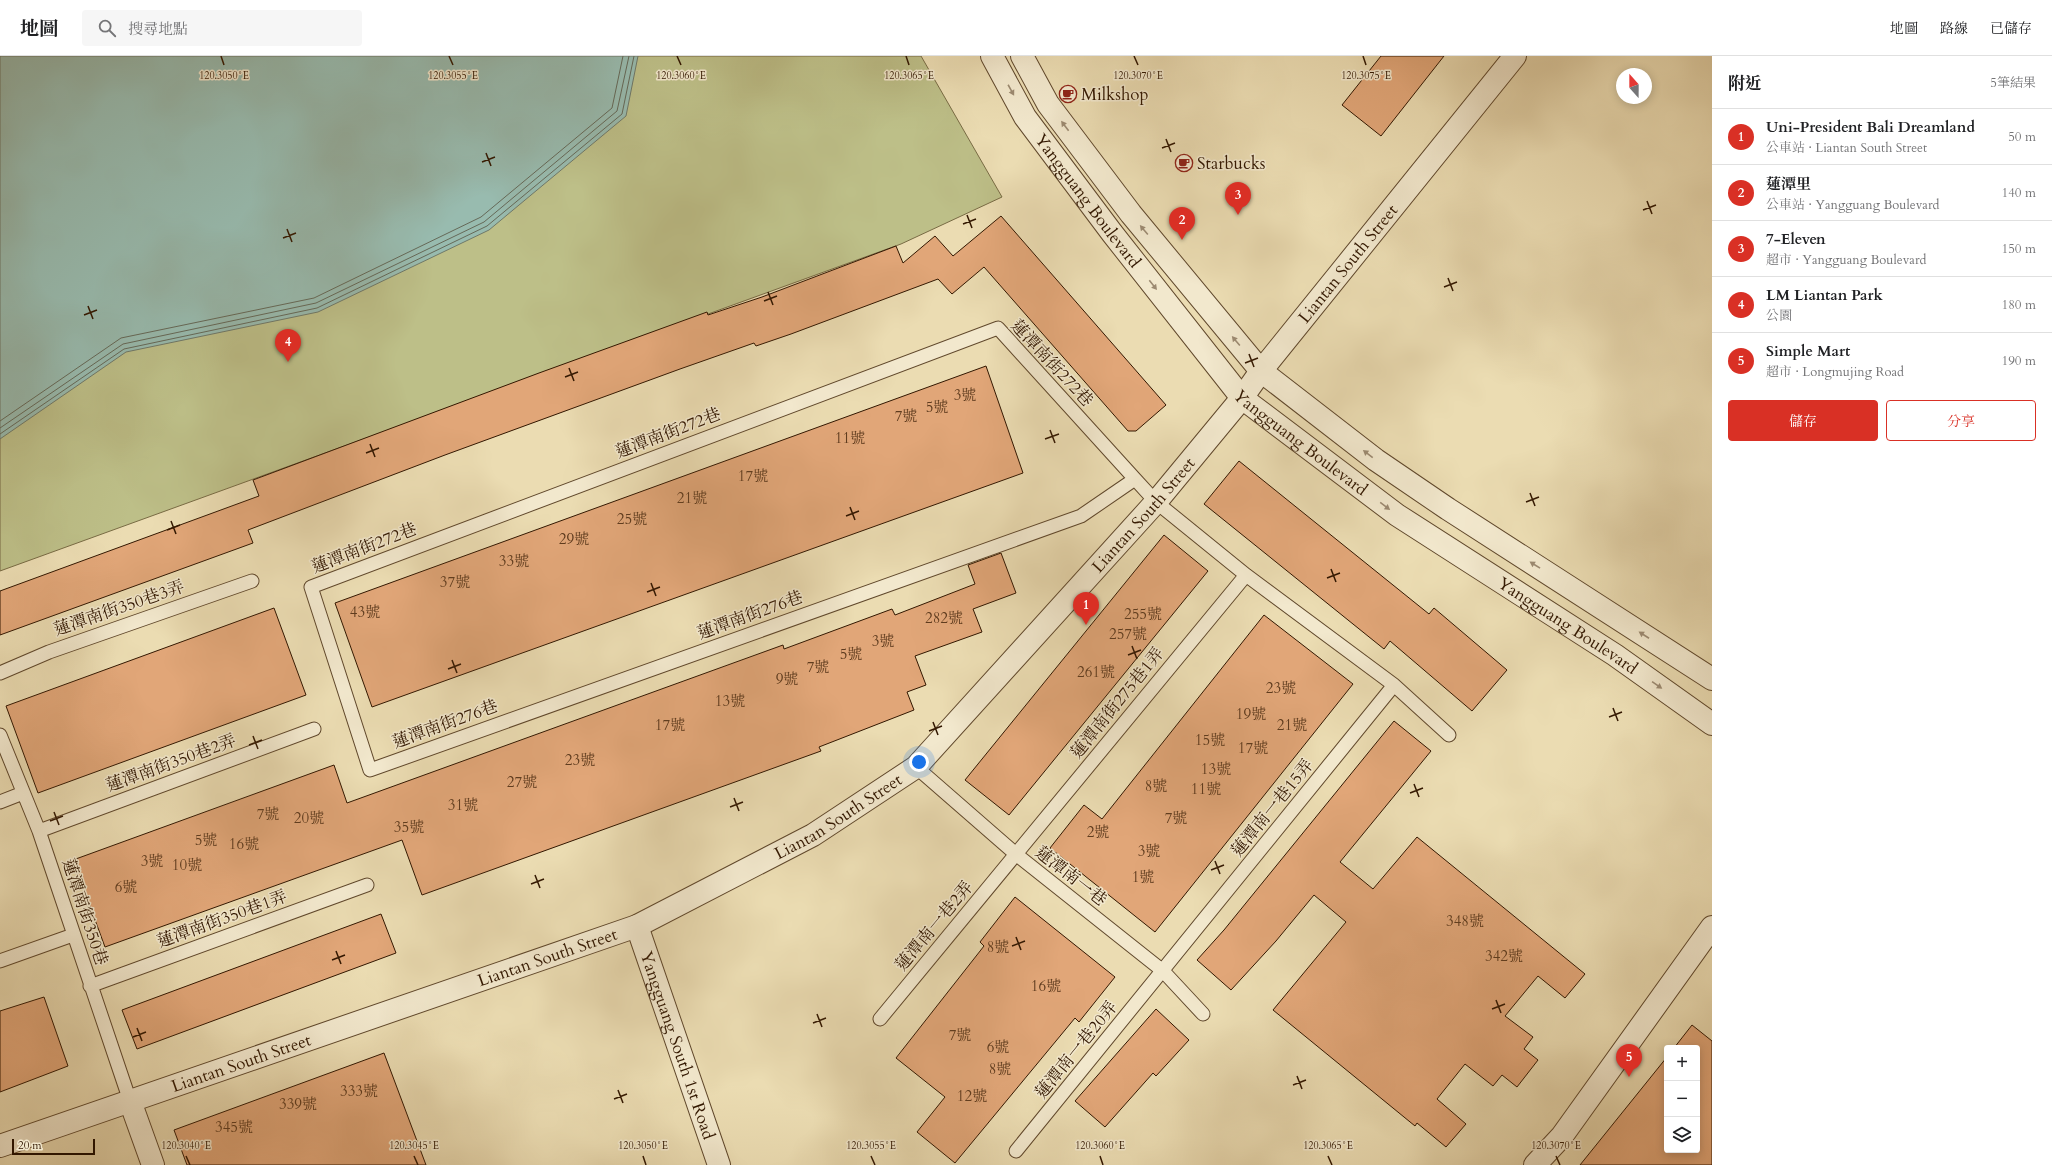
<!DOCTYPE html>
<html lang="zh-TW">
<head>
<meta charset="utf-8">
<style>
	body { margin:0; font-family:Cardo,"Noto Serif TC",serif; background:#f6f6f6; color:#202124 }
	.controls { position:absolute; right:12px; bottom:12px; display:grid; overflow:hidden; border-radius:4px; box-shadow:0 2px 10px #0003 }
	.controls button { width:36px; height:36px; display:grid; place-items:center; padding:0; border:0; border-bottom:1px solid #e0e0e0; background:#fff; color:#202124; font:20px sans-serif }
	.compass { position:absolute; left:1616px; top:12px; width:36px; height:36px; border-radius:50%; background:#fff; box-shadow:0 2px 10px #0003; rotate:339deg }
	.scale { position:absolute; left:12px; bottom:10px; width:83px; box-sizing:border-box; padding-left:4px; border:2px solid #321700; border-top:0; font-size:11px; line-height:14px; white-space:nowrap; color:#321700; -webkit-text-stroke:3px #f2e8cd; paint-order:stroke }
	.you { position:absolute; left:919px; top:706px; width:14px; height:14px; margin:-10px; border:3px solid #fff; border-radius:50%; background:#1a73e8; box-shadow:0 0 0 6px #1a73e833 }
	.badge { display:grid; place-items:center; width:26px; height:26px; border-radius:50%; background:#d93025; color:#fff; font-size:13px; font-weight:700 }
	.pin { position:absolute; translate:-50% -33px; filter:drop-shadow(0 1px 2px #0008) }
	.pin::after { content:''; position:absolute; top:21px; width:14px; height:12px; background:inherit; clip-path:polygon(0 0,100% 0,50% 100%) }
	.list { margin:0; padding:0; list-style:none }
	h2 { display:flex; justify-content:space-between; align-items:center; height:52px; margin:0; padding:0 16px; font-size:17px }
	h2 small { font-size:13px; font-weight:400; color:#757577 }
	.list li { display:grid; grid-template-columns:26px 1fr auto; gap:12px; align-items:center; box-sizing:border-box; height:56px; padding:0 16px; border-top:1px solid #e0e0e0 }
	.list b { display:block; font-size:15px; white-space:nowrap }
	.list p { margin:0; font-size:13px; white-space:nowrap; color:#757577 }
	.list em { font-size:13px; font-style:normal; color:#757577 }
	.actions { display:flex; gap:8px; padding:12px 16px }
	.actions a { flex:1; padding:9px 0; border:1px solid #d93025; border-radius:4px; text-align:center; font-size:14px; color:#d93025 }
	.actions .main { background:#d93025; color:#fff }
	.icon { flex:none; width:22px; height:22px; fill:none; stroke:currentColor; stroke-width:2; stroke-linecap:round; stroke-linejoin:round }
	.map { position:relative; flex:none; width:1712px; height:1109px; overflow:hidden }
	header { display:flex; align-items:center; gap:24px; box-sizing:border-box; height:56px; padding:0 20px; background:#fff; border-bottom:1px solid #e0e0e0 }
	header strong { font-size:19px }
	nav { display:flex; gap:22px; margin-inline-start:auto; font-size:14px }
	.search { width:280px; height:36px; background:#f6f6f6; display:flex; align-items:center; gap:10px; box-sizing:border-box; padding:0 14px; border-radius:4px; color:#757577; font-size:15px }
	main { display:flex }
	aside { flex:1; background:#fff }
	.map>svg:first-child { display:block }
</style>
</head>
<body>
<header>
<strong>地圖</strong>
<div class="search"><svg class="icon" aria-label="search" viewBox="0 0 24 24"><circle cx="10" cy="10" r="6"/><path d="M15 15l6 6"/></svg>搜尋地點</div>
<nav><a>地圖</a><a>路線</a><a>已儲存</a></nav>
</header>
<main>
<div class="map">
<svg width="1712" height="1109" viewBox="0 0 1712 1109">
	<rect width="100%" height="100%" fill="#ebdcb2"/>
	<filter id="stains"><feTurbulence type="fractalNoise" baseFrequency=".005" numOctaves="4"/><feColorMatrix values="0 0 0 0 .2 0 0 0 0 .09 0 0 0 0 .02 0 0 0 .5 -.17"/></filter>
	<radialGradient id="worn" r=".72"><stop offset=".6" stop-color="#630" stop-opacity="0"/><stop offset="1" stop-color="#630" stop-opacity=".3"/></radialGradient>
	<path fill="#bdbf88" stroke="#786b44" d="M0 0H921L1002 141 901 188 0 515Z"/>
	<path fill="#98bbaf" stroke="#6f7969" d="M0 0H638L626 60 489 174 318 256 126 296 0 383Z"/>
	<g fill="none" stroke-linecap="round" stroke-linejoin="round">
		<path stroke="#656958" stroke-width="1" d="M0 365 121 282 314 242 481 161 612 52 623 0
			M0 372 123 288 316 247 484 166 617 55 629 0
			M0 378 124 293 317 252 487 170 622 58 634 0"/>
	</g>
	<path fill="#e1a678" stroke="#321700" d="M1381 0H1444L1381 80 1342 49Z
		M1001 160 1166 349 1136 375H1128L984 211 952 238 938 223 791 278 756 290 754 287 680 313 445 399 248 474 253 487 0 579V535L259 440 253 424 539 317 707 256 708 259 762 241 896 190 903 207 935 180 953 200Z
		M986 310 1023 417 372 651 335 547Z
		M1239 405 1429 558 1434 552 1507 614 1472 655 1390 585 1384 593 1204 448Z
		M1164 479 1208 515 1009 759 965 724Z
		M1001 497 1016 537 973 553 982 576 915 600 926 629 907 636 914 654 819 691 821 695 422 839 402 784 105 891 73 804 334 709 347 747 783 589 784 593 892 553 895 559 975 528 968 509Z
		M274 552 306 639 38 737 6 650Z
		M1264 559 1353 628 1155 876 1050 792 1084 749 1102 763Z
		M1394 665 1431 695 1340 806 1373 833 1417 781 1585 918 1565 942 1538 920 1505 960 1533 981 1524 993 1538 1004 1517 1031 1502 1019 1493 1030 1465 1008 1437 1043 1466 1068 1446 1091 1417 1067 1415 1070 1273 954 1346 866 1314 839 1276 885 1231 934 1197 904 1224 874Z
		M1015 841 1115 921 1079 966 1075 962 955 1107 917 1076 945 1041 896 1002 984 890 980 886Z
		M381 858 396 897 137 993 122 954Z
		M44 941 68 1010 0 1036V955Z
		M1156 953 1189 984 1156 1020 1153 1017 1105 1071 1075 1045Z
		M1692 969 1712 985V1109H1580L1667 1001V1094H1697V992H1674Z
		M384 997 426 1109H187L174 1074Z"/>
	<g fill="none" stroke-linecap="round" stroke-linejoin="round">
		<defs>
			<path id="service" d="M1135 423 1081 460 370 714 311 531 998 272 1135 423 1156 446 1246 519 1394 629 1449 679
				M0 617 49 596 252 525
				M0 679 39 775 130 1045
				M916 711 1017 799 1163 915 1203 958
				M0 746 23 737
				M39 775 314 673
				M0 905 73 879
				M90 930 367 829
				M880 963 1246 519
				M1016 1095 1394 629"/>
			<g id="minor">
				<path id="s1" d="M637 870 719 1109"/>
				<path d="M130 1045 153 1109"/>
				<path id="s2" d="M0 1090 637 870 813 779 916 711 1156 446 1242 342 1261 315 1515 0"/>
				<path d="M1535 1109 1562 1080 1712 871"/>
			</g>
			<g id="tertiary">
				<path id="s3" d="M992 0 1025 61 1112 177 1242 342 1397 459 1615 599 1712 668"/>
				<path d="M1022 0 1048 48 1131 158 1261 315 1376 404 1448 453 1712 623"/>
			</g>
		</defs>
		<use href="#service" stroke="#60482c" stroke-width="15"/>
		<use href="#minor" stroke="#60482c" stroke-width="24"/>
		<use href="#tertiary" stroke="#60482c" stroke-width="24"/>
		<use href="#service" stroke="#f2e8cd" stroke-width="13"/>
		<use href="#minor" stroke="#f2e8cd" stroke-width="22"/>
		<use href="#tertiary" stroke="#f2e8cd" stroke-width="22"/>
	</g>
	<defs><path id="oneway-solid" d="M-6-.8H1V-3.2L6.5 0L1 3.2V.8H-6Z"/></defs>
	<g fill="#9c8a71">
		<use href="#oneway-solid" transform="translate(1011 34) rotate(61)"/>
		<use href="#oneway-solid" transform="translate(1065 70) rotate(-127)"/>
		<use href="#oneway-solid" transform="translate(1144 174) rotate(-130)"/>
		<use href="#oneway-solid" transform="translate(1153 229) rotate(52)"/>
		<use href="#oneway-solid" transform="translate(1236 285) rotate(-130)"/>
		<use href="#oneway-solid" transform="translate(1368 398) rotate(-142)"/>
		<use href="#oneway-solid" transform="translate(1385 450) rotate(37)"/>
		<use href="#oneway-solid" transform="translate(1535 509) rotate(-148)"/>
		<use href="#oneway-solid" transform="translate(1644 579) rotate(-147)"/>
		<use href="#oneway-solid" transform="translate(1657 629) rotate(35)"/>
	</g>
	<path fill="none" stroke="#321700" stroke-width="1.5" d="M221 0 224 9M449 0 453 9M677 0 681 9M906 0 909 9M1134 0 1138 9M1363 0 1366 9M1166 83 1171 96M1162 92 1175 87M486 97 491 110M482 106 495 101M1647 145 1652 158M1643 154 1656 149M967 159 972 172M963 168 976 163M287 173 292 186M283 182 296 177M1448 222 1453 235M1444 231 1457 226M768 236 773 249M764 245 777 240M88 250 93 263M84 259 97 254M1249 298 1254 311M1245 307 1258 302M569 312 574 325M565 321 578 316M1050 374 1055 387M1045 383 1059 378M370 388 375 401M366 397 379 392M1530 437 1535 450M1526 446 1539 441M850 451 855 464M846 460 859 455M171 465 176 478M167 474 180 469M1331 513 1336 526M1327 522 1340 517M651 527 656 540M647 536 660 531M1132 590 1137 603M1128 599 1141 594M452 604 457 617M448 613 461 608M1613 652 1618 665M1609 661 1622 656M933 666 938 679M929 675 942 670M253 680 258 693M249 689 262 684M1414 728 1419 741M1410 737 1423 732M734 742 739 755M730 751 743 746M54 756 59 769M50 765 63 760M1215 805 1220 818M1211 814 1224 809M535 819 540 832M531 828 544 823M1016 881 1021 894M1012 890 1025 885M336 895 341 908M332 904 345 899M1496 944 1501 957M1492 953 1505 948M817 958 822 971M813 967 826 962M137 972 142 985M133 981 146 976M1297 1020 1302 1033M1293 1029 1306 1024M618 1034 623 1047M614 1043 627 1038M186 1100 190 1109M414 1100 418 1109M643 1100 646 1109M871 1100 875 1109M1100 1100 1103 1109M1328 1100 1332 1109M1556 1100 1560 1109"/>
	<defs>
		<symbol id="cafe-ring" viewBox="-11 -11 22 22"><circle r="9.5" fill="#f2e8cd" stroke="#8f2418" stroke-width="1.5"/><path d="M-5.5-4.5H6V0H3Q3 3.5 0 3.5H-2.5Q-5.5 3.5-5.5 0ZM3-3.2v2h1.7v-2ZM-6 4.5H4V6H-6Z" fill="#8f2418"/></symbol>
	</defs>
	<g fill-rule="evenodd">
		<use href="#cafe-ring" x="1058" y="28" width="20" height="20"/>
		<use href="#cafe-ring" x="1174" y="97" width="20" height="20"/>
	</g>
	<g text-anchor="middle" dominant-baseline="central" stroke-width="3" stroke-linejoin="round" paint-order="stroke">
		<g font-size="15" fill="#5e3b1e">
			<text x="965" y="339">3號</text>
			<text x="937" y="351">5號</text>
			<text x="906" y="360">7號</text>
			<text x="850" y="382">11號</text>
			<text x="753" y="420">17號</text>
			<text x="692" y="442">21號</text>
			<text x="632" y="463">25號</text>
			<text x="574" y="483">29號</text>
			<text x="514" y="505">33號</text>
			<text x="455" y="526">37號</text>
			<text x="365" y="556">43號</text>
			<text x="1143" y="558">255號</text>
			<text x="944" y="562">282號</text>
			<text x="1128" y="578">257號</text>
			<text x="883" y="585">3號</text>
			<text x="851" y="598">5號</text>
			<text x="818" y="611">7號</text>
			<text x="1096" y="616">261號</text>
			<text x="787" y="623">9號</text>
			<text x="1281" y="632">23號</text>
			<text x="730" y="645">13號</text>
			<text x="1251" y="658">19號</text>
			<text x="670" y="669">17號</text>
			<text x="1292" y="669">21號</text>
			<text x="1210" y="684">15號</text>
			<text x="1253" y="692">17號</text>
			<text x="580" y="704">23號</text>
			<text x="1216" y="713">13號</text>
			<text x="522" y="726">27號</text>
			<text x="1156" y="730">8號</text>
			<text x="1206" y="733">11號</text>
			<text x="463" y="749">31號</text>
			<text x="268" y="758">7號</text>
			<text x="309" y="762">20號</text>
			<text x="1176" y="762">7號</text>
			<text x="409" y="771">35號</text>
			<text x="1098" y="776">2號</text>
			<text x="206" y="784">5號</text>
			<text x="244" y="788">16號</text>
			<text x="1149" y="795">3號</text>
			<text x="152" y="805">3號</text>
			<text x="187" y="809">10號</text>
			<text x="1143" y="821">1號</text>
			<text x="126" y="831">6號</text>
			<text x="1465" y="865">348號</text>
			<text x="998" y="891">8號</text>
			<text x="1504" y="900">342號</text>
			<text x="1046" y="930">16號</text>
			<text x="960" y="979">7號</text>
			<text x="998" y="991">6號</text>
			<text x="1000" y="1013">8號</text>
			<text x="359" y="1035">333號</text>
			<text x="972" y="1040">12號</text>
			<text x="298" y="1048">339號</text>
			<text x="234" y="1071">345號</text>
		</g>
		<g font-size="17" fill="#321700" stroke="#f2e8cd" text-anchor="start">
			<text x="1081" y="38">Milkshop</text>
			<text x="1197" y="107">Starbucks</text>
		</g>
		<g font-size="17" fill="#321700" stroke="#f2e8cd">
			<text stroke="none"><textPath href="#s3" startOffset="174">Yangguang Boulevard</textPath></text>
			<text stroke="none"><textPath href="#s2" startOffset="1659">Liantan South Street</textPath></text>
			<text transform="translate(1052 307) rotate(47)">蓮潭南街272巷</text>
			<text transform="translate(668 377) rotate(-21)">蓮潭南街272巷</text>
			<text stroke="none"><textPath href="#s3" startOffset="498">Yangguang Boulevard</textPath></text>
			<text stroke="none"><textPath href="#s2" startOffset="1335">Liantan South Street</textPath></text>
			<text transform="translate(364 492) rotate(-21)">蓮潭南街272巷</text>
			<text transform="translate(119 552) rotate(-19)">蓮潭南街350巷3弄</text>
			<text transform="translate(750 559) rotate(-20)">蓮潭南街276巷</text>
			<text stroke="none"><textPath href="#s3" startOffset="822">Yangguang Boulevard</textPath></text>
			<text transform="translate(1117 647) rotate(-51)">蓮潭南街275巷1弄</text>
			<text transform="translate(445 668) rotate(-20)">蓮潭南街276巷</text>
			<text transform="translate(171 707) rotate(-20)">蓮潭南街350巷2弄</text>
			<text transform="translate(1272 752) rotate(-51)">蓮潭南一巷15弄</text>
			<text stroke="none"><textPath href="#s2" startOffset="903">Liantan South Street</textPath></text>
			<text transform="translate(1071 820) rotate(38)">蓮潭南一巷</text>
			<text transform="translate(85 856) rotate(72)">蓮潭南街350巷</text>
			<text transform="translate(222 863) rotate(-20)">蓮潭南街350巷1弄</text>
			<text transform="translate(934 870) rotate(-50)">蓮潭南一巷2弄</text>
			<text stroke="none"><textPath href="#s2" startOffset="579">Liantan South Street</textPath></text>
			<text stroke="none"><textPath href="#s1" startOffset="126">Yangguang South 1st Road</textPath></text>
			<text transform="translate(1076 994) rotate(-51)">蓮潭南一巷20弄</text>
			<text stroke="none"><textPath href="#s2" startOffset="255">Liantan South Street</textPath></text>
		</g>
	</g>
	<g font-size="10" text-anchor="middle" fill="#321700" stroke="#f2e8cd" stroke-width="3" stroke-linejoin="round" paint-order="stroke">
		<text x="224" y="23">120.3050°E</text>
		<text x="453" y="23">120.3055°E</text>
		<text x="681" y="23">120.3060°E</text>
		<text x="909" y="23">120.3065°E</text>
		<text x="1138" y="23">120.3070°E</text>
		<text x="1366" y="23">120.3075°E</text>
		<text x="186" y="1093">120.3040°E</text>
		<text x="414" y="1093">120.3045°E</text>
		<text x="643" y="1093">120.3050°E</text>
		<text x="871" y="1093">120.3055°E</text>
		<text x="1100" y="1093">120.3060°E</text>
		<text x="1328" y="1093">120.3065°E</text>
		<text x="1556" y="1093">120.3070°E</text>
	</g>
	<rect width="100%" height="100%" filter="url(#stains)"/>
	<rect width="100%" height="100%" fill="url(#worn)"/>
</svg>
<div class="controls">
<button>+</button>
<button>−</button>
<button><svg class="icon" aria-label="layers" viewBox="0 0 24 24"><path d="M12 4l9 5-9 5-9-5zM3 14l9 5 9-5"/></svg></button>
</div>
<svg class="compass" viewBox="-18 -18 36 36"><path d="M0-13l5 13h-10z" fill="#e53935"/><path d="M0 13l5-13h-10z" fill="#757577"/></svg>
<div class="scale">20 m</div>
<div class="you"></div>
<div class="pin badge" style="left:1086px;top:569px">1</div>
<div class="pin badge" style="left:1182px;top:184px">2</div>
<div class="pin badge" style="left:1238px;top:159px">3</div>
<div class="pin badge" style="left:288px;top:306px">4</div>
<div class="pin badge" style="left:1629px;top:1021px">5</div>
</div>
<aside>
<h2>附近<small>5筆結果</small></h2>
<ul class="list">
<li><span class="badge">1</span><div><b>Uni-President Bali Dreamland</b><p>公車站 · Liantan South Street</p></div><em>50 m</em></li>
<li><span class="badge">2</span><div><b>蓮潭里</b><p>公車站 · Yangguang Boulevard</p></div><em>140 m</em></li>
<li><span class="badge">3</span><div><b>7-Eleven</b><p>超市 · Yangguang Boulevard</p></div><em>150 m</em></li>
<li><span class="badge">4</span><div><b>LM Liantan Park</b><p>公園</p></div><em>180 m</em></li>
<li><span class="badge">5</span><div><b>Simple Mart</b><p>超市 · Longmujing Road</p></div><em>190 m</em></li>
</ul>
<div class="actions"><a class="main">儲存</a><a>分享</a></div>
</aside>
</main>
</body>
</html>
